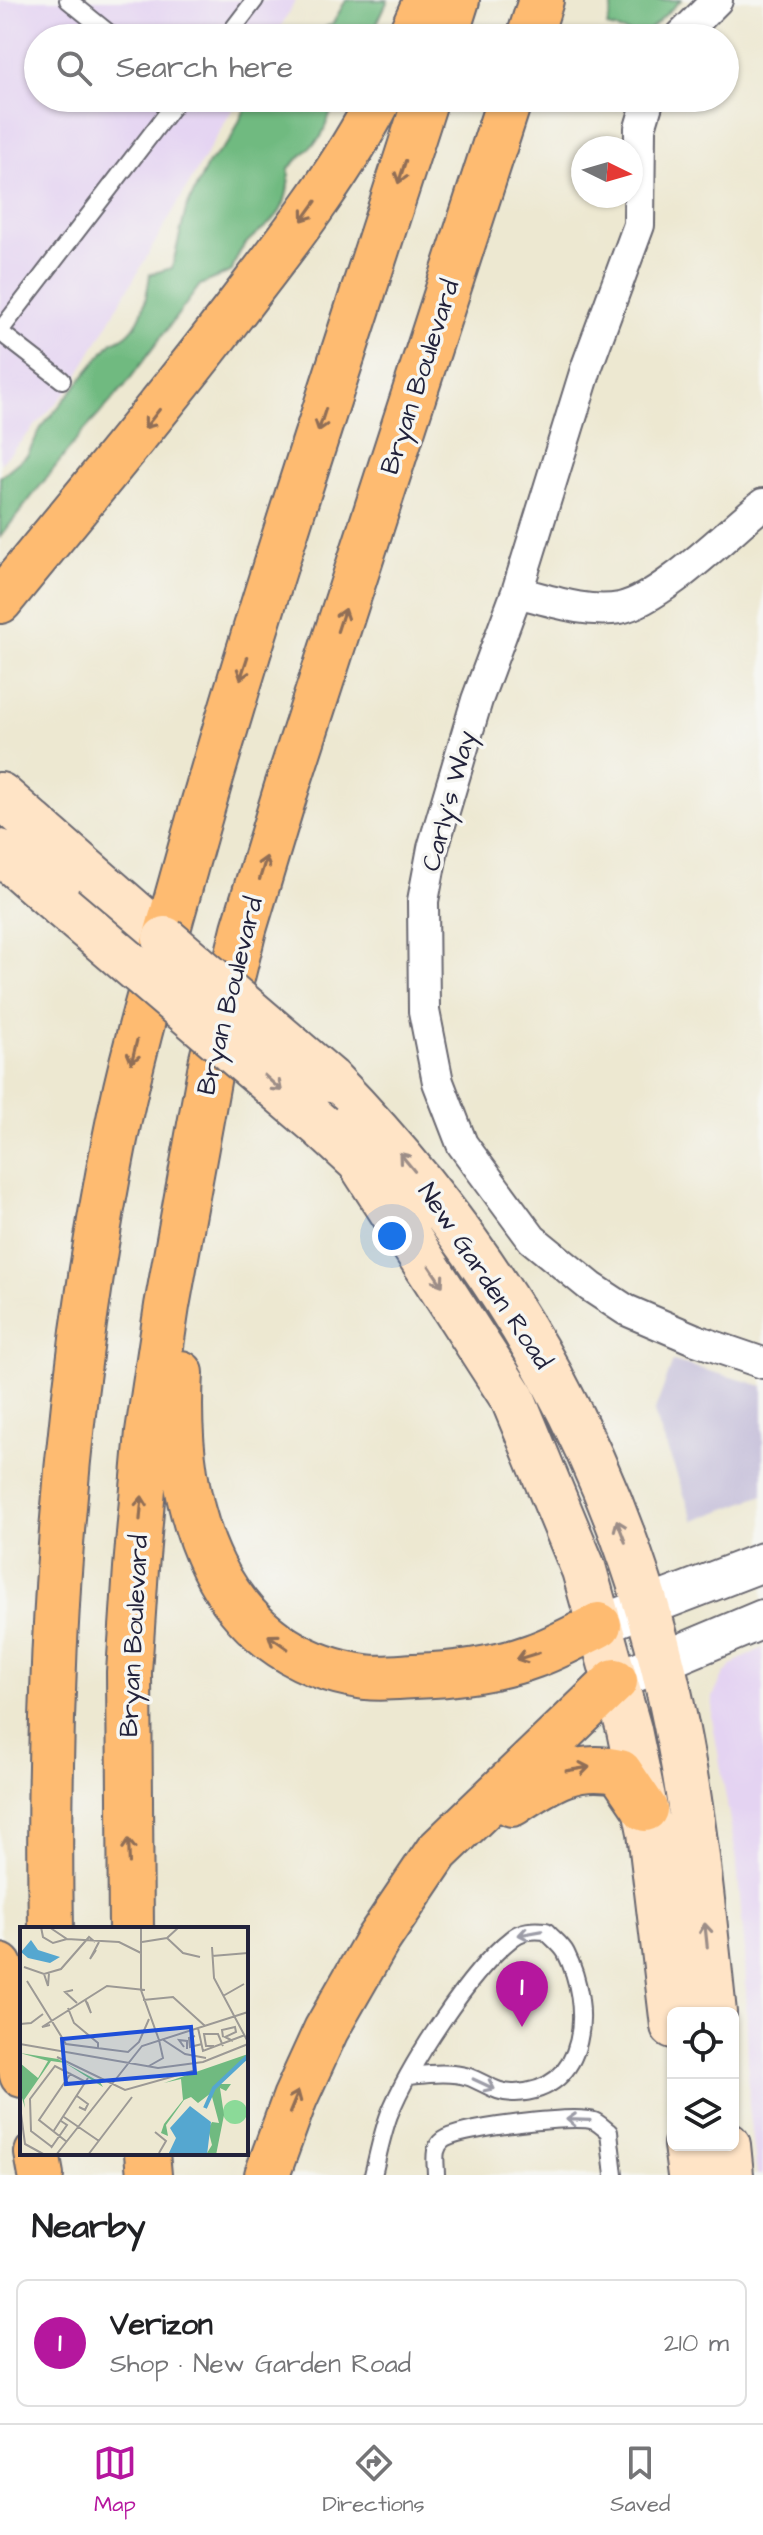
<!DOCTYPE html>
<html lang="en">
<head>
<meta charset="utf-8">
<style>
	body { margin:0; font-family:"Architects Daughter",sans-serif; background:#f2f2f2; color:#202124 }
	.controls { position:absolute; right:24px; bottom:24px; display:grid; overflow:hidden; border-radius:12px; box-shadow:0 2px 6px #0004 }
	.controls button { width:72px; height:72px; display:grid; place-items:center; padding:0; border:0; border-bottom:2px solid #e0e0e0; background:#fff; color:#202124; font:40px sans-serif }
	.compass { position:absolute; left:571px; top:136px; width:72px; height:72px; border-radius:50%; background:#fff; box-shadow:0 2px 6px #0004; rotate:95deg }
	.you { position:absolute; left:392px; top:1236px; width:28px; height:28px; margin:-20px; border:6px solid #fff; border-radius:50%; background:#1a73e8; box-shadow:0 0 0 12px #1a73e833 }
	.badge { display:grid; place-items:center; width:52px; height:52px; border-radius:50%; background:#b5179e; color:#fff; font-size:26px; font-weight:700 }
	.pin { position:absolute; translate:-50% -66px; filter:drop-shadow(0 2px 4px #0008) }
	.pin::after { content:''; position:absolute; top:42px; width:28px; height:24px; background:inherit; clip-path:polygon(0 0,100% 0,50% 100%) }
	.list { margin:0; padding:0; list-style:none }
	h2 { display:flex; justify-content:space-between; align-items:center; height:104px; margin:0; padding:0 32px; font-size:34px }
	h2 small { font-size:26px; font-weight:400; color:#757577 }
	.list li { display:grid; grid-template-columns:52px 1fr auto; gap:24px; align-items:center; box-sizing:border-box; height:128px; margin:0 16px 16px; padding:0 16px; border:2px solid #e0e0e0; border-radius:12px }
	.list b { display:block; font-size:30px; white-space:nowrap }
	.list p { margin:0; font-size:26px; white-space:nowrap; color:#757577 }
	.list em { font-size:26px; font-style:normal; color:#757577 }
	.icon { flex:none; width:44px; height:44px; fill:none; stroke:currentColor; stroke-width:2; stroke-linecap:round; stroke-linejoin:round }
	.map { position:relative; flex:none; width:763px; height:2175px; overflow:hidden }
	.search { position:absolute; background:#fff; box-shadow:0 2px 6px #0004; left:24px; right:24px; top:24px; height:88px; display:flex; align-items:center; gap:20px; box-sizing:border-box; padding:0 28px; border-radius:44px; color:#757577; font-size:30px }
	.sheet { height:248px; background:#fff }
	nav { display:flex; justify-content:space-around; align-items:center; box-sizing:border-box; height:112px; border-top:2px solid #e0e0e0; background:#fff; font-size:22px; color:#757577 }
	nav a { display:grid; justify-items:center; gap:4px }
	nav .on { color:#b5179e }
	.map>svg:first-child { display:block }
</style>
</head>
<body>
<div class="map">
<svg width="763" height="2175" viewBox="0 0 763 2175">
	<rect width="100%" height="100%" fill="#f6f6f2"/>
	<filter id="ink" filterUnits="userSpaceOnUse"><feTurbulence type="fractalNoise" baseFrequency=".0125" numOctaves="2"/><feDisplacementMap in="SourceGraphic" scale="16" xChannelSelector="R" yChannelSelector="G"/><feConvolveMatrix kernelMatrix="1 2 1 2 8 2 1 2 1" color-interpolation-filters="sRGB"/></filter>
	<filter id="wash" filterUnits="userSpaceOnUse"><feTurbulence type="fractalNoise" baseFrequency=".006" numOctaves="4" result="noise"/><feDisplacementMap in="SourceGraphic" scale="32" xChannelSelector="R" yChannelSelector="G"/><feGaussianBlur stdDeviation="1.8" result="paint"/><feColorMatrix in="noise" values="0 0 0 0 0 0 0 0 0 0 0 0 0 0 0 0 0 1.4 0 .05"/><feComposite in="paint" operator="in"/></filter>
	<g filter="url(#wash)">
		<rect width="100%" height="100%" fill="#ede8d1"/>
		<path fill="#e4d3f2" d="M0 0H296L274 38H38V98H239L71 387 0 464Z
			M763 1648V2175H757L749 2105 745 1952 736 1855 712 1718 713 1697 724 1674 737 1661Z"/>
		<path fill="#c6c0da" d="M673 1361 763 1386V1495L694 1521 654 1413Z"/>
		<path fill="#70ba80" stroke="#496e5e" stroke-width="2" d="M346 0H388L370 38H306L333 23Z
			M614 0H681L643 36 607 27Z
			M260 98H337L321 137 289 168C290 239 246 218 232 271L200 285 123 388 82 433 0 537V477L28 454 41 428 112 342C142 333 146 302 150 274L172 268 186 209 208 163 230 141 246 107Z"/>
	</g>
	<g filter="url(#ink)">
		<g fill="none" stroke-linecap="round" stroke-linejoin="round">
			<defs>
				<path id="service" d="M68 0 115 38
					M226 38 255 0
					M0 331 179 98
					M0 332 62 380
					M373 2175C378 2155 382 2134 389 2115 408 2067 470 1971 511 1939 521 1930 533 1930 546 1931 552 1938 562 1945 566 1953 592 2005 590 2090 515 2093 498 2094 485 2083 469 2077 450 2071 428 2074 408 2076
					M436 2175C436 2163 432 2148 443 2140 459 2128 576 2114 594 2121 599 2123 605 2129 609 2132L614 2175"/>
				<path id="minor" d="M679 38 717 0
					M649 98 640 128 639 225 587 366 517 592 477 700 433 848 423 901 424 1011 438 1082 462 1144 532 1239 591 1287 626 1310 696 1340 763 1363
					M517 592C549 600 586 614 620 608 662 599 728 532 763 504"/>
				<path id="tertiary" d="M599 1625 763 1562
					M615 1681 763 1619"/>
				<path id="secondary" d="M0 795 165 939
					M0 852 63 907
					M330 1080C508 1263 626 1473 676 1725 695 1820 704 1917 714 2013
					M321 1126 359 1161 513 1399 584 1570 629 1730 650 1832 673 2026
					M686 2145 690 2175
					M728 2145 731 2175"/>
				<path id="motorway" d="M409 38 426 0
					M445 38 457 0
					M529 38 541 0
					M0 601C85 497 170 396 251 289 298 228 345 166 380 98
					M181 1373C173 1505 213 1655 365 1677 381 1679 398 1677 414 1676 451 1675 498 1669 533 1656 556 1648 577 1636 599 1625
					M512 1804C548 1780 576 1761 620 1772L645 1809
					M51 1929C46 1664 63 1400 115 1139 133 1047 161 956 186 865 258 607 344 353 426 98
					M131 1929 129 1672 136 1568 148 1432 167 1306 212 1059 244 929 286 790 510 98
					M0 1966 22 2075
					M37 2153 41 2175
					M147 2153 149 2175
					M267 2175 295 2098 326 2030 377 1941 437 1852 615 1681"/>
			</defs>
			<use href="#service" stroke="#696770" stroke-width="20"/>
			<use href="#minor" stroke="#696770" stroke-width="34"/>
			<use href="#tertiary" stroke="#696770" stroke-width="42"/>
			<use href="#secondary" stroke="#696770" stroke-width="48"/>
			<use href="#motorway" stroke="#696770" stroke-width="48"/>
			<use href="#service" stroke="#fff" stroke-width="16"/>
			<use href="#minor" stroke="#fff" stroke-width="30"/>
			<use href="#tertiary" stroke="#fff" stroke-width="38"/>
			<use href="#secondary" stroke="#ffe4c6" stroke-width="44"/>
			<use href="#motorway" stroke="#febb71" stroke-width="44"/>
			<defs>
				<path id="secondary-bridge" d="M63 907 321 1126
					M165 939 330 1080"/>
			</defs>
			<use href="#secondary-bridge" stroke="#696770" stroke-width="48" stroke-linecap="butt"/>
			<use href="#secondary-bridge" stroke="#ffe4c6" stroke-width="44"/>
		</g>
		<defs><path id="oneway-shaft" d="M-6 0H5M1.5-3L5.5 0L1.5 3" fill="none" stroke-width="1.6" stroke-linecap="round" stroke-linejoin="round" transform="scale(2)"/></defs>
		<g stroke="#906e56">
			<use href="#oneway-shaft" transform="translate(402 172) rotate(108)"/>
			<use href="#oneway-shaft" transform="translate(309 211) rotate(126)"/>
			<use href="#oneway-shaft" transform="translate(152 419) rotate(128)"/>
			<use href="#oneway-shaft" transform="translate(322 420) rotate(108)"/>
			<use href="#oneway-shaft" transform="translate(341 620) rotate(-72)"/>
			<use href="#oneway-shaft" transform="translate(244 668) rotate(108)"/>
			<use href="#oneway-shaft" transform="translate(263 868) rotate(-73)"/>
			<use href="#oneway-shaft" transform="translate(134 1052) rotate(104)"/>
			<use href="#oneway-shaft" transform="translate(141 1508) rotate(-85)"/>
			<use href="#oneway-shaft" transform="translate(278 1642) rotate(-145)"/>
			<use href="#oneway-shaft" transform="translate(528 1656) rotate(163)"/>
			<use href="#oneway-shaft" transform="translate(578 1769) rotate(-9)"/>
			<use href="#oneway-shaft" transform="translate(129 1851) rotate(-92)"/>
			<use href="#oneway-shaft" transform="translate(294 2102) rotate(-68)"/>
		</g>
		<g stroke="#9c8d87">
			<use href="#oneway-shaft" transform="translate(273 1083) rotate(42)"/>
			<use href="#oneway-shaft" transform="translate(407 1162) rotate(-129)"/>
			<use href="#oneway-shaft" transform="translate(436 1276) rotate(56)"/>
			<use href="#oneway-shaft" transform="translate(621 1531) rotate(-111)"/>
			<use href="#oneway-shaft" transform="translate(706 1935) rotate(-96)"/>
		</g>
		<g stroke="#9c9ca7">
			<use href="#oneway-shaft" transform="translate(530 1933) rotate(170)"/>
			<use href="#oneway-shaft" transform="translate(484 2084) rotate(25)"/>
			<use href="#oneway-shaft" transform="translate(578 2120) rotate(-178)"/>
		</g>
	</g>
	<g text-anchor="middle" dominant-baseline="central" stroke-width="7" stroke-linejoin="round" paint-order="stroke">
		<g font-size="26" fill="#22223b" stroke="#f6f6f2">
			<text transform="translate(420 377) rotate(-72)">Bryan Boulevard</text>
			<text transform="translate(449 801) rotate(-75)">Carly's Way</text>
			<text transform="translate(230 996) rotate(-76)">Bryan Boulevard</text>
			<text transform="translate(485 1276) rotate(56)">New Garden Road</text>
			<text transform="translate(134 1636) rotate(-87)">Bryan Boulevard</text>
		</g>
	</g>
	<g transform="translate(20 1927)">
		<rect width="228" height="228" fill="#ede8d1"/>
		<path d="M203 185a12 12 0 1 1 24 0a12 12 0 1 1-24 0Z" fill="#8bda98"/>
		<path d="M0 126 38 132 80 155 83 160 45 136 31 134 4 173 5 181 2 171 0 136 18 151 28 134ZM228 127 192 163 199 157H211L206 164 200 161 204 188 196 228 187 226 192 218 188 202 192 195 199 196 191 166 178 176 171 170 164 173 146 198 148 209 141 206 144 197 163 173 161 152 144 156Z" fill="#70ba80"/>
		<path d="M11 13 18 23 40 30 30 36 8 31 1 25ZM170 179 191 195 187 228H148L156 211 150 201Z" fill="#55a7d0"/>
		<path fill="none" stroke="#55a7d0" stroke-width="4" d="M185 181 194 161 228 129"/>
		<path fill="none" stroke="#9c9995" stroke-width="2" d="M21 0 23 10 33 16 47 12M29 0 47 12 99 15 121 26M121 0V63L139 113M182 0H214M147 11 163 26 180 30M122 15 147 11 159 0M192 20 194 51 228 115M76 23 70 32 79 15M192 29 228 26M4 40 24 47 41 42 69 10 75 15M24 47 28 59 29 46M7 54 46 117 108 125 119 115 129 92M53 63 45 65 57 76M203 69 224 57M65 72 71 86 67 75M123 73 153 70 185 99M48 81 54 96 78 116V123M0 97 11 96 23 87M30 98 22 100 87 59 125 63M178 101 183 124 225 108M175 109 169 111 170 120 182 117M203 110 202 103 215 100 216 105 205 110 213 114M142 112 165 127 186 131M0 117 138 141 183 135 228 117M194 119H186L184 107H198L203 119M164 120 159 113 167 114V122M37 130 105 163 176 143M129 139 143 131 139 113M57 169 68 177 65 183 59 180M0 179 5 217 25 228M44 190 79 214M33 205 68 151M135 205 146 214 139 226M47 215 19 193 51 146M32 220 11 204 10 172 35 139 66 155M31 221 47 198 41 194M36 228 122 119 228 85M68 228 112 170"/>
		<path fill="#1d4ed8" fill-opacity="0.15" stroke="#1d4ed8" stroke-width="4" d="M171 100 175 146 46 157 42 112Z"/>
		<rect width="228" height="228" fill="none" stroke="#22223b" stroke-width="4"/>
	</g>
</svg>
<div class="controls">
<button><svg class="icon" aria-label="locate" viewBox="0 0 24 24"><circle cx="12" cy="12" r="6"/><path d="M12 2v4M12 18v4M2 12h4M18 12h4"/></svg></button>
<button><svg class="icon" aria-label="layers" viewBox="0 0 24 24"><path d="M12 4l9 5-9 5-9-5zM3 14l9 5 9-5"/></svg></button>
</div>
<svg class="compass" viewBox="-18 -18 36 36"><path d="M0-13l5 13h-10z" fill="#e53935"/><path d="M0 13l5-13h-10z" fill="#757577"/></svg>
<div class="you"></div>
<div class="pin badge" style="left:522px;top:2027px">1</div>
<div class="search"><svg class="icon" aria-label="search" viewBox="0 0 24 24"><circle cx="10" cy="10" r="6"/><path d="M15 15l6 6"/></svg>Search here</div>
</div>
<section class="sheet">
<h2>Nearby<small></small></h2>
<ul class="list">
<li><span class="badge">1</span><div><b>Verizon</b><p>Shop · New Garden Road</p></div><em>210 m</em></li>
</ul>
</section>
<nav>
<a class="on"><svg class="icon" aria-label="map" viewBox="0 0 24 24"><path d="M3 6l6-2 6 2 6-2v14l-6 2-6-2-6 2zM9 4v14M15 6v14"/></svg>Map</a>
<a><svg class="icon" aria-label="directions" viewBox="0 0 24 24"><path d="M12 3l9 9-9 9-9-9zM9 14v-3h6M13 9l2 2-2 2"/></svg>Directions</a>
<a><svg class="icon" aria-label="saved" viewBox="0 0 24 24"><path d="M7 4h10v16l-5-4-5 4z"/></svg>Saved</a>
</nav>
</body>
</html>
